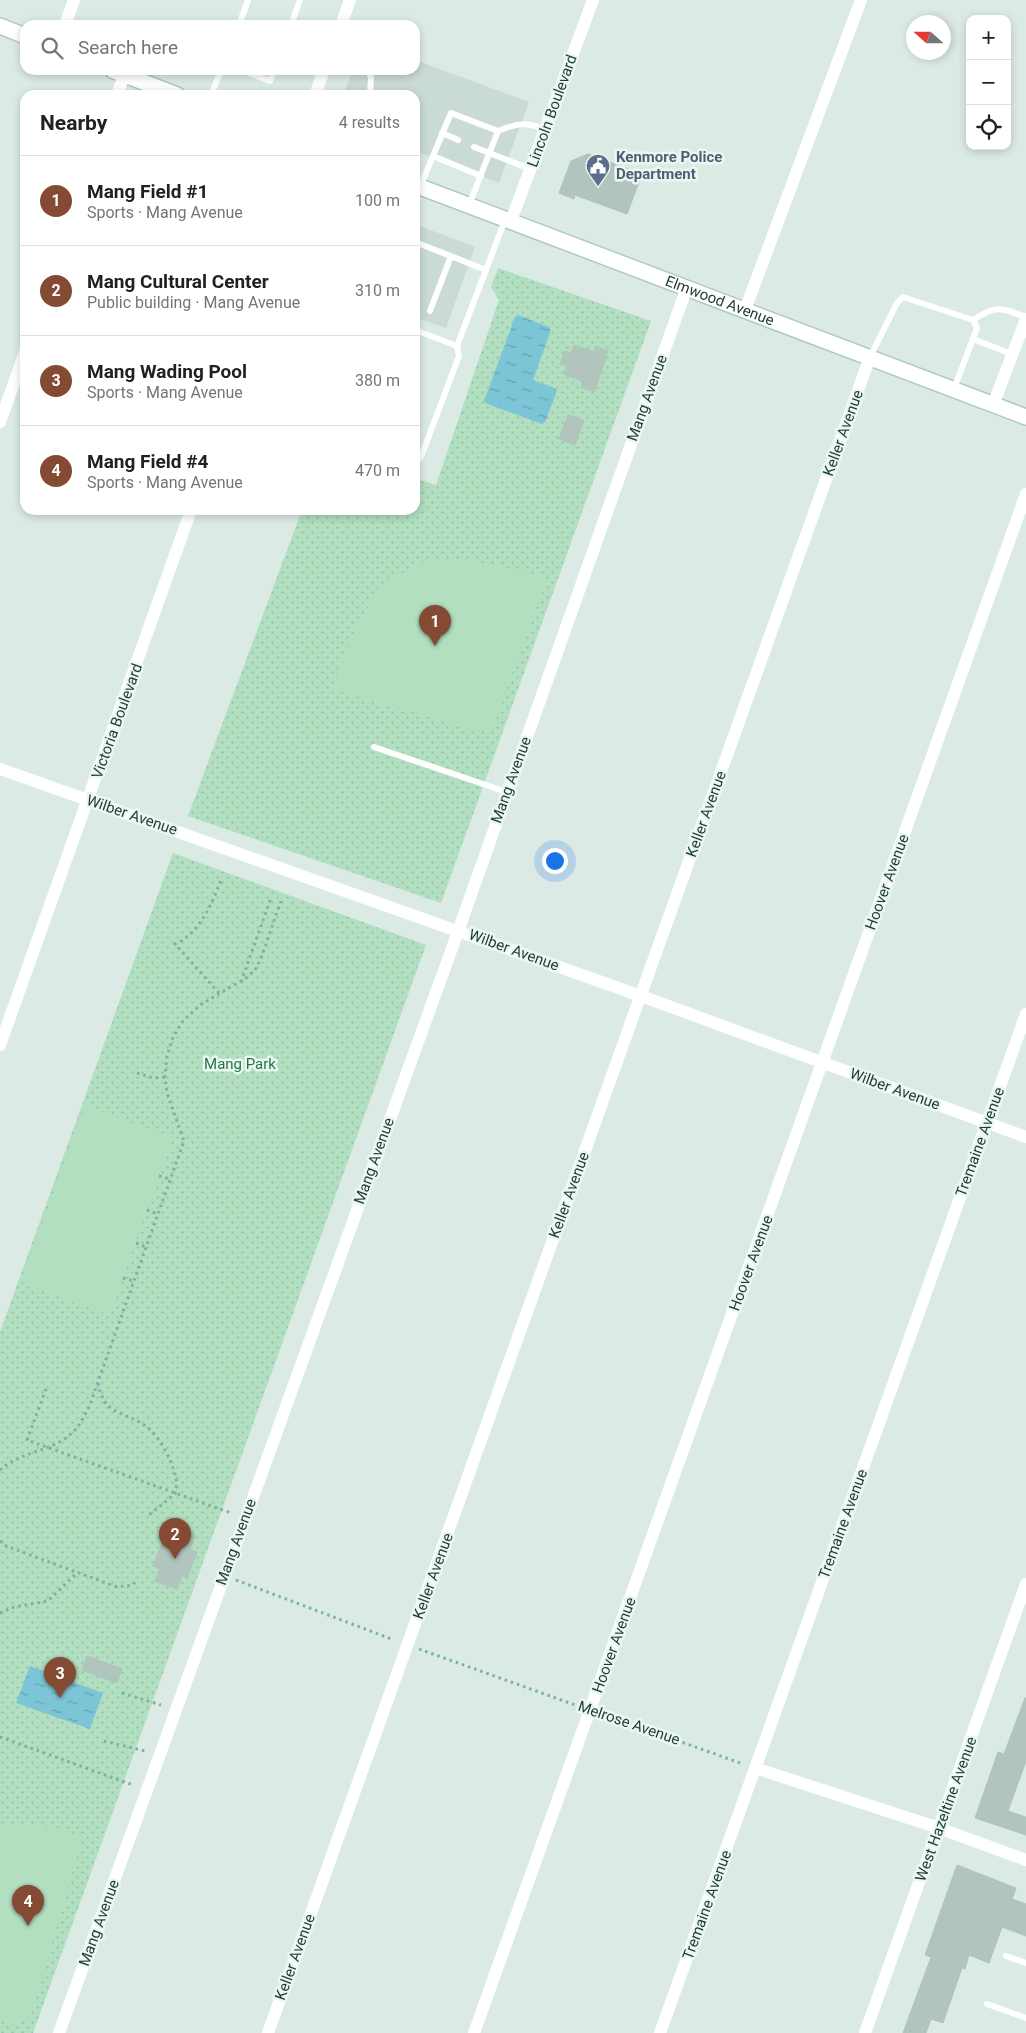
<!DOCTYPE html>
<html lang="en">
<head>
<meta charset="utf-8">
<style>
	body { margin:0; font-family:Roboto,sans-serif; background:#f6f6f6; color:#202124 }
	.controls { position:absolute; right:15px; top:15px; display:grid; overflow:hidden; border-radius:10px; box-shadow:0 2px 8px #0003 }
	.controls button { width:45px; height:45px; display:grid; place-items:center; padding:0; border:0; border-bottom:1px solid #e0e0e0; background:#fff; color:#202124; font:25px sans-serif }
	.compass { position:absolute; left:906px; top:15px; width:45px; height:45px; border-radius:50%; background:#fff; box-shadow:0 2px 8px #0003; rotate:291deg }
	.you { position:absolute; left:554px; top:860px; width:18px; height:18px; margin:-12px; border:4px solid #fff; border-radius:50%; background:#1a73e8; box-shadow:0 0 0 8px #1a73e833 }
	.badge { display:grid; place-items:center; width:32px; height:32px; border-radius:50%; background:#844a33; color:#fff; font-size:16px; font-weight:700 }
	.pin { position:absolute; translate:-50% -41px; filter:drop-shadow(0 1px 2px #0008) }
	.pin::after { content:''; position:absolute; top:26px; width:18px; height:15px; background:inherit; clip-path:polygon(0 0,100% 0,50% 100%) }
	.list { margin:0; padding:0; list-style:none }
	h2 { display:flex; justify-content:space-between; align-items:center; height:65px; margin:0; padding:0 20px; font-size:21px }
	h2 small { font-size:16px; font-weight:400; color:#757577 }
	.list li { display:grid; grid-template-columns:32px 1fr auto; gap:15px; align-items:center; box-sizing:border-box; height:90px; padding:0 20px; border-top:1px solid #e0e0e0 }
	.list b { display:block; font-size:19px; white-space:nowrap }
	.list p { margin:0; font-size:16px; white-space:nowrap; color:#757577 }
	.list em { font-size:16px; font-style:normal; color:#757577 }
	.icon { flex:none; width:28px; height:28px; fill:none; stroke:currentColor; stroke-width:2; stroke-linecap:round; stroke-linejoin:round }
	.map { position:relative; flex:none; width:1026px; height:2033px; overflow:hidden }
	.search { position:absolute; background:#fff; box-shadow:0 2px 8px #0003; left:20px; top:20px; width:400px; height:55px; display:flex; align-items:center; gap:12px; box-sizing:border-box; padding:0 18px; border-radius:15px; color:#757577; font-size:19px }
	.panel { position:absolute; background:#fff; box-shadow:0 2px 8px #0003; left:20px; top:90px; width:400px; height:425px; border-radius:15px }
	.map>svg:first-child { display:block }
</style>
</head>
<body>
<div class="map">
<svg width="1026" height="2033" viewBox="0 0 1026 2033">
	<defs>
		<pattern id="park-dots" width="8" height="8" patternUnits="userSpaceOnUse" patternTransform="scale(1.25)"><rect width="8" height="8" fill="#b1dfc0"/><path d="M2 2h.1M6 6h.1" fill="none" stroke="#98c0a6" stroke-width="1.8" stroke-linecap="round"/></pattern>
		<pattern id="water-ripples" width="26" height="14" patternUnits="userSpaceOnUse" patternTransform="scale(1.25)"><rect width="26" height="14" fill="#7cc5d7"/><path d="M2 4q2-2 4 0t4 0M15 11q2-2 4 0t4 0" fill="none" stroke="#65a1af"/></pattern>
	</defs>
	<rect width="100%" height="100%" fill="#dceae5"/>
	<path fill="#cadad4" d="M415 60 529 102 499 183 415 151V95H343L353 70H415Z
		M415 224 475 247 446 328 415 317Z"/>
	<path fill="url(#park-dots)" d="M498 268 651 321 441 903 188 816 302 510H415V478L436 485 499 300 491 287Z
		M173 853 426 945 33 2033H0V1332Z"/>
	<path fill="#b1dfc0" d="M431 558 493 564 547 578 493 727 481 732 335 690 339 668 357 624 383 583Z
		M85 1106 173 1137 110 1315 21 1282Z
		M0 1824 56 1828 83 1836 31 2016 16 2025 0 2021Z"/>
	<path fill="url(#water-ripples)" d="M518 315 549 327 551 330 533 380 555 388 557 391 545 422 542 424 485 403 484 401 515 317Z
		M30 1666 103 1693 90 1729 16 1703Z"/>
	<path fill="#b1c5be" stroke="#aec4bc" d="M588 154 642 174 627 214 575 195 574 199 559 193 571 161Z
		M574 345 594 352 596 346 608 351 594 392 581 387 584 382 564 374 567 366 560 364 565 351 571 353Z
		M568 415 584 420 575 445 559 439Z
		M175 1527 196 1535 190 1549 197 1552 187 1578 182 1575 177 1589 155 1581 160 1568 153 1566 164 1538 170 1540Z
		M87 1656 122 1669 117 1683 82 1670Z
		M1025 1698H1026V1761L1008 1811 1026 1817V1835L975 1818 998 1752 1004 1754Z
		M957 1865 1016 1888 1012 1899 1026 1904V1936L1002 1927 989 1963 969 1955 965 1969 962 1968 943 2023 931 2019 926 2033H903L931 1957 925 1955Z"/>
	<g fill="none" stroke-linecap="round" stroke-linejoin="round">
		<defs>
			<g id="secondary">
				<path d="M0 26 25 36"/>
				<path d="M112 70 177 95"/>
				<path id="s1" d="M415 185 1026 417"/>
			</g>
		</defs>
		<use href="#secondary" stroke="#aecbc2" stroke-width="18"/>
		<path stroke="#78b2a2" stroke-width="3" stroke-dasharray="2.5 4" stroke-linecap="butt" d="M241 982 271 898
			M219 993 175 944C199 934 212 904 221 880
			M137 1073 153 1078 165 1077
			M159 1176 170 1179
			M147 1210 158 1214
			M136 1243 146 1247
			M123 1278 134 1281
			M98 1383C104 1413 117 1410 141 1423 158 1432 172 1460 176 1478 177 1483 176 1489 175 1494L149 1515
			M46 1389 27 1440 231 1513
			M0 1470C21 1451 52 1452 72 1433 80 1426 84 1416 89 1407L184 1141 167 1093 165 1077 167 1056 173 1037 183 1021 200 1005 246 978 255 970 261 958 281 901
			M0 1541 6 1546 117 1587 132 1585 137 1581
			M236 1580 394 1640
			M0 1613 14 1607 48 1601 78 1572
			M419 1649 578 1706
			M122 1693 161 1705
			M603 1714 743 1764
			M0 1737 133 1785
			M104 1741 145 1751"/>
		<path stroke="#fff" stroke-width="6" d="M239 25 248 0
			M291 25 300 0
			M242 70 270 81 274 70
			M368 70 371 78 370 95
			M211 95 221 70
			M498 131C518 123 525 122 545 129
			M442 133 458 140
			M474 147 530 169
			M433 156 481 176
			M420 187 451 113 498 131 469 205
			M415 242 486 270
			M430 311 451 256
			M973 320C997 304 1000 308 1026 317
			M415 330 457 346
			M973 339 1012 354
			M870 357 897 303 903 297 973 320 977 328 954 389
			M415 462 421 457 459 356 457 346 505 220
			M374 747 492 787 507 793
			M1006 1956 1026 1963
			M987 2004 1026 2018"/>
		<path stroke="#fff" stroke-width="12" d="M65 25 74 0
			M341 25 350 0
			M117 95 124 75
			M315 95 324 70
			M511 221 593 0
			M745 310 861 0
			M993 405 1026 319
			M0 422 25 352
			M0 769 641 996 1026 1137
			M0 1045 191 510
			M755 1768 939 1828 1026 1860
			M59 2033 451 951 687 287
			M268 2033 870 357
			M474 2033 1026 494
			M660 2033 1026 1014
			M865 2033 1026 1584"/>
		<use href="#secondary" stroke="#fff" stroke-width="15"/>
	</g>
	<defs>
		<symbol id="civic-pin" viewBox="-11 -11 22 30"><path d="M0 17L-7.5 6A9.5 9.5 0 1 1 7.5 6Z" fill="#5c6f8a" stroke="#ecf7f2"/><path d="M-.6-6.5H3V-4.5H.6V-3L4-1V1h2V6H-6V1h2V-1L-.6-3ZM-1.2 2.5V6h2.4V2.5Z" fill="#fff"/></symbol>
	</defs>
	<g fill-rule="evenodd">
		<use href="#civic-pin" x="584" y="152" width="28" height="38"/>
	</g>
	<g text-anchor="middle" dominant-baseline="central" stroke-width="5" stroke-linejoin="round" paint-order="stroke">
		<g font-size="15" fill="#1c3b34" stroke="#ecf7f2">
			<text transform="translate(552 111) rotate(-70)">Lincoln Boulevard</text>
			<text stroke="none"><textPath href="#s1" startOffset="326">Elmwood Avenue</textPath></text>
			<text transform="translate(647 398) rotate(-70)">Mang Avenue</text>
			<text transform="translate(843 433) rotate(-70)">Keller Avenue</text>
			<text transform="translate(117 721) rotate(-70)">Victoria Boulevard</text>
			<text transform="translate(511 780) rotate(-70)">Mang Avenue</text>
			<text transform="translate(706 814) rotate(-70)">Keller Avenue</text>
			<text transform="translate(132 815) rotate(19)">Wilber Avenue</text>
			<text transform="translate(887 882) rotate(-70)">Hoover Avenue</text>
			<text transform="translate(514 950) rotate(20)">Wilber Avenue</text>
			<text transform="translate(895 1089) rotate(20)">Wilber Avenue</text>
			<text transform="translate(980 1142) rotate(-70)">Tremaine Avenue</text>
			<text transform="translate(374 1161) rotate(-70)">Mang Avenue</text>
			<text transform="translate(569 1195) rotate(-70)">Keller Avenue</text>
			<text transform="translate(751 1263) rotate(-70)">Hoover Avenue</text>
			<text transform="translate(843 1524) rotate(-70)">Tremaine Avenue</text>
			<text transform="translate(236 1542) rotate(-70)">Mang Avenue</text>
			<text transform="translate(433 1576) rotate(-70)">Keller Avenue</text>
			<text transform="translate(614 1645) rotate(-70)">Hoover Avenue</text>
			<text transform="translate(629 1723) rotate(19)">Melrose Avenue</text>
			<text transform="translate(946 1809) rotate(-70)">West Hazeltine Avenue</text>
			<text transform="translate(707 1905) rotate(-70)">Tremaine Avenue</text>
			<text transform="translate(99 1923) rotate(-70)">Mang Avenue</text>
			<text transform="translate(295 1957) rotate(-70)">Keller Avenue</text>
		</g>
		<g font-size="15" font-weight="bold" fill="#4e5e75" stroke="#ecf7f2" text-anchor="start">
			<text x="616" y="157">Kenmore Police<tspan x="616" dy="17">Department</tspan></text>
		</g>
		<g font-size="15" fill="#227646" stroke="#ecf7f2">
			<text x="240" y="1064">Mang Park</text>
		</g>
	</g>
</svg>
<div class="controls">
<button>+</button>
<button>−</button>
<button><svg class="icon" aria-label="locate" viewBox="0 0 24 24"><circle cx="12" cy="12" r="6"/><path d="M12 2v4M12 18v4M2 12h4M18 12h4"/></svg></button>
</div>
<svg class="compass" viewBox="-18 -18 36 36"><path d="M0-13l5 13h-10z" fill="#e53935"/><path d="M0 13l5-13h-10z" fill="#757577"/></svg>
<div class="you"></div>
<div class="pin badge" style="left:435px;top:646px">1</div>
<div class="pin badge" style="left:175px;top:1559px">2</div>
<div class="pin badge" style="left:60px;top:1698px">3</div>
<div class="pin badge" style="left:28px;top:1926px">4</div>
<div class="search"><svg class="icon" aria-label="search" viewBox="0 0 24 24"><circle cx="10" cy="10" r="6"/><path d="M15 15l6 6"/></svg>Search here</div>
<section class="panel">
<h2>Nearby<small>4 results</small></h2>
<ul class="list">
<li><span class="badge">1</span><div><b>Mang Field #1</b><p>Sports · Mang Avenue</p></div><em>100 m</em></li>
<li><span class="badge">2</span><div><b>Mang Cultural Center</b><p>Public building · Mang Avenue</p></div><em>310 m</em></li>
<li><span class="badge">3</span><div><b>Mang Wading Pool</b><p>Sports · Mang Avenue</p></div><em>380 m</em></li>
<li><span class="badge">4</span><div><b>Mang Field #4</b><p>Sports · Mang Avenue</p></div><em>470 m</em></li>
</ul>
</section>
</div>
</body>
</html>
